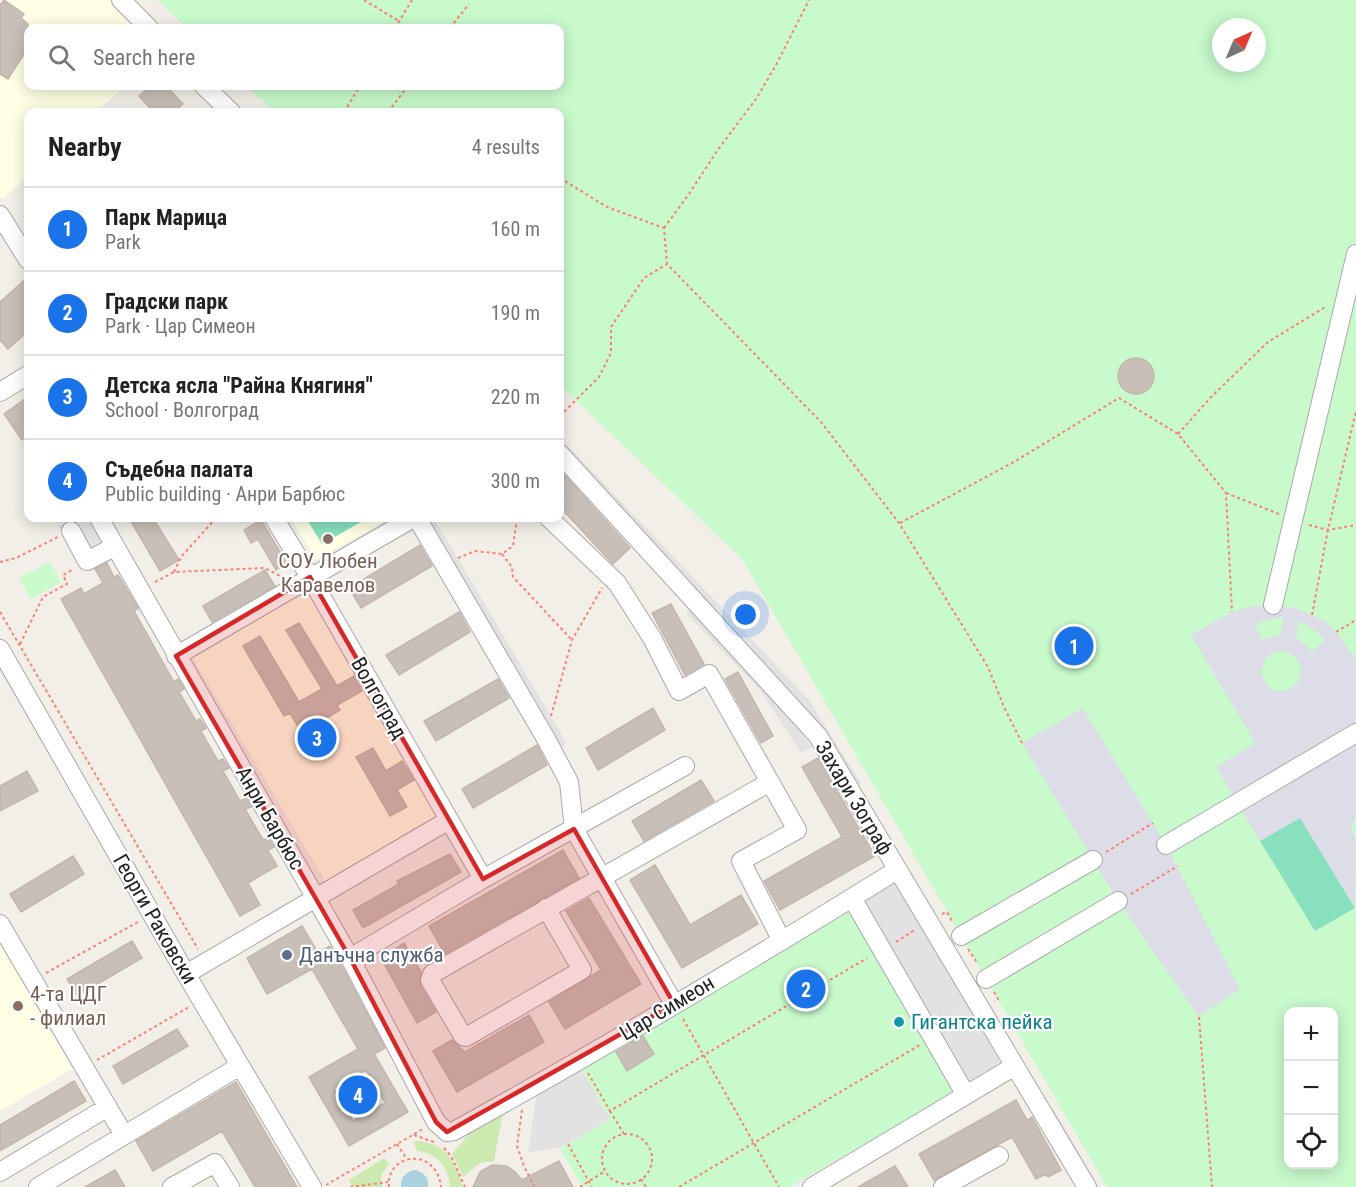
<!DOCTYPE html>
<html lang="en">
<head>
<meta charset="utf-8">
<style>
	body { margin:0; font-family:"Roboto Condensed",sans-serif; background:#f2f2f2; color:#222 }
	.controls { position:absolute; right:18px; bottom:18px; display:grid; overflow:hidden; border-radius:12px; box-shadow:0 3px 15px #0003 }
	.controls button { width:54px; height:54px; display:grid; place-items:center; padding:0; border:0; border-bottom:2px solid #e0e0e0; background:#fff; color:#222; font:30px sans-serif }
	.compass { position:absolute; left:1212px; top:18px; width:54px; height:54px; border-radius:50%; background:#fff; box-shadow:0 3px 15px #0003; rotate:44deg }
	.you { position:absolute; left:746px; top:615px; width:21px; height:21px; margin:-15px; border:4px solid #fff; border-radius:50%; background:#1a73e8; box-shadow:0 0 0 9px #1a73e833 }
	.badge { display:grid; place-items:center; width:39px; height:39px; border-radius:50%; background:#1a73e8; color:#fff; font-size:20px; font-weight:700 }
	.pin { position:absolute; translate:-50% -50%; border:3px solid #fff; box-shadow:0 2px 6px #0006 }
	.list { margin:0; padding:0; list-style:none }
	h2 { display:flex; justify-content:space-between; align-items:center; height:78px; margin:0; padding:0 24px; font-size:26px }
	h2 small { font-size:20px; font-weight:400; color:#767676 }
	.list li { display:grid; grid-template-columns:39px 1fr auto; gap:18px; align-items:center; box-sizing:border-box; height:84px; padding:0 24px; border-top:2px solid #e0e0e0 }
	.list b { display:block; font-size:22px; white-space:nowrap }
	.list p { margin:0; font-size:20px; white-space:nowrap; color:#767676 }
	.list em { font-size:20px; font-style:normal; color:#767676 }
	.icon { flex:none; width:33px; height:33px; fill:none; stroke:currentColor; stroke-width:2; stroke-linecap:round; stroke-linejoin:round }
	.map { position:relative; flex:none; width:1356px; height:1187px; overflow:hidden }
	.search { position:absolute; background:#fff; box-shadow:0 3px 15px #0003; left:24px; top:24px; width:540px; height:66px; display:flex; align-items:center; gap:15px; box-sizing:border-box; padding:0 21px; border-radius:12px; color:#767676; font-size:22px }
	.panel { position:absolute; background:#fff; box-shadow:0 3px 15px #0003; left:24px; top:108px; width:540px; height:414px; border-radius:12px }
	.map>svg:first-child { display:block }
</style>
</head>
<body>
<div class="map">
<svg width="1356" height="1187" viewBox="0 0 1356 1187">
	<rect width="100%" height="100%" fill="#f2efe9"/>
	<path fill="#ffffe5" d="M0 0H109L139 28H28V86H125L96 112H28V176L3 199 0 197Z
		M291 518H390L316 560Z
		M308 589 441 817 327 884 193 658Z
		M0 943 72 1069 0 1111Z"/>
	<path fill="#cdebb0" d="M503 1112 494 1161 480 1163 463 1177 452 1154 474 1128Z
		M413 1141C445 1142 454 1158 463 1187H450C449 1167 437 1153 417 1151Z
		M384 1158 389 1164 381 1175 382 1187H353L349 1180Z"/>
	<path fill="#c8facc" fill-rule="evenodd" d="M157 0H1356V1187H1107L742 559 560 385V112H275L246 86H560V28H187ZM1221 27H1257V63H1221ZM1288 1012H1334V1164H1288Z
		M50 562 61 582 31 599 19 578Z
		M850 909 955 1091 790 1187H583L560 1149 610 1119 581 1068Z"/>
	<path fill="#88e0be" d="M306 518H368L322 544Z
		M1300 817 1355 908 1315 931 1260 841Z"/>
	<path fill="#e2e2e2" d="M560 437 809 700 861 783 855 787 560 449Z
		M70 518H91L112 553 84 569 58 525Z
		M434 518 566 742 559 752 425 522Z
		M693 606 766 684 812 747 801 753 759 689 686 613Z
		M896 882 1002 1064 955 1091 850 909Z
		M581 1068 610 1119 560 1148 528 1152 537 1094Z
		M1052 1107 1099 1187H1091L1046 1110Z"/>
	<path fill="#dddde8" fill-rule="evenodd" d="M1273 605 1295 608 1325 621 1336 632 1356 659V815L1351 829 1356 840 1355 908 1300 818 1260 841 1216 767 1255 743 1191 635 1232 612 1254 606ZM1276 618H1283L1281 634 1262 640 1255 625 1261 622ZM1299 621 1317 632 1325 640 1312 651 1296 637ZM1279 651 1287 652 1294 656 1299 663 1301 670 1300 678 1296 685 1289 689 1282 691 1274 690 1267 686 1261 672 1266 658 1272 653Z
		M1083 708 1166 845 1240 989 1199 1017 1118 901 1022 743Z"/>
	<path fill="#aad3df" d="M414 1170C423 1171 429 1177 428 1187H401C400 1178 405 1172 414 1170Z"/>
	<path fill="#c7bfb8" stroke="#c4b6ab" stroke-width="1.5" fill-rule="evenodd" d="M4 0 24 14 21 18 28 24V48L8 79 0 74V5Z
		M150 86H166L183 104 173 112H154L139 96Z
		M28 277V331L8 349 0 340V302Z
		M1118 376a18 18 0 1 1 36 0a18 18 0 1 1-36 0Z
		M28 397V435L22 440 4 414Z
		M560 470 630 548 613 564 560 507Z
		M129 518H153L179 560 160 571Z
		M261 520 287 563 276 570 258 539 251 543 244 530Z
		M420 545 432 566 361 608 349 588Z
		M107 563 114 577 118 575 138 608 134 611 174 682 178 679 184 689 179 692 196 721 200 719 206 728 201 731 218 761 223 759 229 768 223 771 240 801 246 798 251 807 245 809 263 840 268 838 274 847 268 850 277 866 248 883 260 905 240 916 61 599 81 588 84 594 103 583 95 569Z
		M265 570 275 586 212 622 203 606Z
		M671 604 704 664 685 675 652 613Z
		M459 612 470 632 399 675 386 655Z
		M299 623 337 686 354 676 362 691 337 705 340 710 302 733 290 713 284 716 243 646 260 636 299 702 322 689 286 630Z
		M738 672 773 736 761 743 725 679Z
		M498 679 509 698 436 741 424 721Z
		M653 708 665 730 598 770 586 748Z
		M537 745 547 765 473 808 462 789Z
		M373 748 386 771 402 761 414 780 397 790 407 807 390 816 356 757Z
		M818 758 875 856 780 910 764 881 842 837 802 767Z
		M27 771 38 791 0 811V786Z
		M701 780 714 801 644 841 632 821Z
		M563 850 579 878 445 954 429 926Z
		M450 854 461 872 363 928 353 910 399 884 397 881Z
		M73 856 84 874 21 912 10 894Z
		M655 865 690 925 741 895 758 924 682 968 630 880Z
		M589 898 641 984 565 1029 549 1002 601 970 566 911Z
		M302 926 318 953 330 946 340 963 385 1048 374 1054 408 1112 349 1146 309 1077 358 1049 312 969 267 994 247 958ZM366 1070 385 1103 353 1121 334 1088Z
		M132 941 142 958 77 996 67 979Z
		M404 943 421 972 420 985 436 1012 417 1023 381 958Z
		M529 1015 544 1042 457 1092 433 1051 452 1040 465 1052Z
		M177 1029 188 1046 123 1084 113 1066Z
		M643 1036 654 1054 627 1071 616 1052Z
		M74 1081 86 1101 0 1151V1125Z
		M236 1082 297 1187H255L222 1131 153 1171 136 1141Z
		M1016 1100 1027 1120 1032 1117 1061 1170 1048 1177 1046 1174 1036 1179 1012 1137 934 1180 919 1154Z
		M559 1161 573 1187H473L480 1172 492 1165 506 1166 514 1171 522 1180Z
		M895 1166 908 1187H858Z
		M115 1170 125 1187H85Z"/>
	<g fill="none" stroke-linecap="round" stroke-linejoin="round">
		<defs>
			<path id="minor" d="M121 0 149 28
				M204 86 231 112
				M0 215 28 260
				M0 392 28 375
				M560 454 818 736 1087 1187
				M99 518 350 958 436 1122 447 1132 454 1131C604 1048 752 960 897 870
				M274 518 310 577 483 879
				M417 518 545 737 569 782 574 829 674 1004
				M549 518 617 583 652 638 679 691 709 674 797 830 741 861 782 941
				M71 531 87 561 114 547
				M1273 605 1356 254
				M0 649 186 974 312 1187
				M176 656 413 518
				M1166 845 1356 733
				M852 898 966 1095
				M546 908 582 970 466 1037 463 1036 430 980 432 974 770 782
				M0 924 124 1135
				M961 936 1093 860
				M350 958 483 879 685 766
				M186 974 449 820
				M986 979 1118 901
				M0 1172 108 1107
				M38 1187 240 1066
				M172 1187 215 1163 230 1187
				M812 1187 1013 1067
				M943 1187 999 1156"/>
		</defs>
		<use href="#minor" stroke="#a9a9a9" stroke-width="20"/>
		<path stroke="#fa8072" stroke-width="2" stroke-dasharray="3 3" stroke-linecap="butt" d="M364 0 399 21
			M395 28 412 0
			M450 28 469 4
			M344 112 360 86
			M388 112 408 86
			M560 178 607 207 664 228 667 264 821 422 899 523 988 667 1004 707 1022 743
			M664 228 689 194 717 151 756 99 776 65 809 0
			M560 416 599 377 611 353V327L644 278 667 264
			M1178 434 1212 396 1268 342 1327 306
			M1226 493 1279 514
			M900 523 1014 462 1119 398 1178 434 1226 493 1232 612
			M1309 525 1328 530 1356 525
			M502 554 512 567 513 577 572 640
			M458 558 475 551 502 554 513 546 517 518
			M0 562 16 558 58 537
			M174 572 181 557 216 518
			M155 582 174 572 265 568 282 577
			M0 612 198 949
			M1312 615 1328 530 1356 411
			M1336 632 1356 620
			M20 644 43 597 67 584 63 575 74 569
			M551 716 572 640 602 588
			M1106 852 1153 823
			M1131 894 1178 866
			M942 914 947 912 953 923
			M896 942 916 929
			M968 949 978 964
			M46 973 138 922
			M994 992 998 999 994 1001
			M1199 1017 1212 1187
			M683 1019 779 1187
			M945 1030 969 1016
			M97 1060 189 1007
			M588 1073 610 1111 867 958
			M522 1110 517 1146 524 1166 534 1186
			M610 1111 624 1134
			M602 1159a25 25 0 1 1 50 0a25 25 0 1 1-50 0Z
			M414 1135 434 1142
			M397 1144 407 1159
			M568 1144 592 1187
			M444 1148 451 1156 465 1187
			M641 1179 646 1187
			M326 1185 423 1129
			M350 1187 388 1182
			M389 1187C385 1154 436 1145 441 1187
			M580 1187 605 1171
			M679 1187 920 1045"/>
		<use href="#minor" stroke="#fff" stroke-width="18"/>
	</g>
	<path fill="#d62828" fill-opacity="0.2" stroke="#d62828" stroke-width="4.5" stroke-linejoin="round" d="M310 577 483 879 574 829 674 1004 447 1132 436 1122 350 958 176 656Z"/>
	<g fill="#8d6e63" stroke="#fff" stroke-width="2">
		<circle cx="328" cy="539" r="6"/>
		<circle cx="18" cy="1006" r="6"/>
	</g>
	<circle fill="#5c6f8a" stroke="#fff" stroke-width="2" cx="287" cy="955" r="6"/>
	<circle fill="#0f9aa8" stroke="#fff" stroke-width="2" cx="899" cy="1022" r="6"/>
	<g text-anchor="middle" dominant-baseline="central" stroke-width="4.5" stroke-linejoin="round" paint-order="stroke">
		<g font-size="21" fill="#785e54" stroke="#fff">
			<text x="328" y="561">СОУ Любен<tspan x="328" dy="24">Каравелов</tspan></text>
			<text x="30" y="994" text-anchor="start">4-та ЦДГ<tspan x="30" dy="24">- филиал</tspan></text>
		</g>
		<g font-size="21" fill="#222" stroke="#fff">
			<text transform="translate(379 698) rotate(60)">Волгоград</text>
			<text transform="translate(854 798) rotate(59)">Захари Зограф</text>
			<text transform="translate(270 818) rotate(60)">Анри Барбюс</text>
			<text transform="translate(155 919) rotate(60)">Георги Раковски</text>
			<text transform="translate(667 1008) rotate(-31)">Цар Симеон</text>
		</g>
		<g font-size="21" fill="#4e5e75" stroke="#fff" text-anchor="start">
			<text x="299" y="955">Данъчна служба</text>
		</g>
		<g font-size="21" fill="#0d838f" stroke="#fff" text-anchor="start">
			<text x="911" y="1022">Гигантска пейка</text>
		</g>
	</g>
</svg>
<div class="controls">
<button>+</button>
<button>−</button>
<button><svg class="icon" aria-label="locate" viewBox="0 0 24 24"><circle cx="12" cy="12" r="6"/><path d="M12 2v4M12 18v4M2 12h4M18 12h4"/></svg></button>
</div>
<svg class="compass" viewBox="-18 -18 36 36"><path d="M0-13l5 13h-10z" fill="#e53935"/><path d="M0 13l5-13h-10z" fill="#767676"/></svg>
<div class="you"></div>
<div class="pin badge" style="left:1074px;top:646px">1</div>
<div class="pin badge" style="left:806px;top:989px">2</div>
<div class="pin badge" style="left:317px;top:738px">3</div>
<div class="pin badge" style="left:358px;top:1095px">4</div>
<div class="search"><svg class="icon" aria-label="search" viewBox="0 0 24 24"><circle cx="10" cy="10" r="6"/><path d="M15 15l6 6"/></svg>Search here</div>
<section class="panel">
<h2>Nearby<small>4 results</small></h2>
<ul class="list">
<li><span class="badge">1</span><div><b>Парк Марица</b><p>Park</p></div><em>160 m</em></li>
<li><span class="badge">2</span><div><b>Градски парк</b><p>Park · Цар Симеон</p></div><em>190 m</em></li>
<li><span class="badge">3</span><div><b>Детска ясла &quot;Райна Княгиня&quot;</b><p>School · Волгоград</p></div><em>220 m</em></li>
<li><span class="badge">4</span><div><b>Съдебна палата</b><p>Public building · Анри Барбюс</p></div><em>300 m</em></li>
</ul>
</section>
</div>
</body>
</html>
